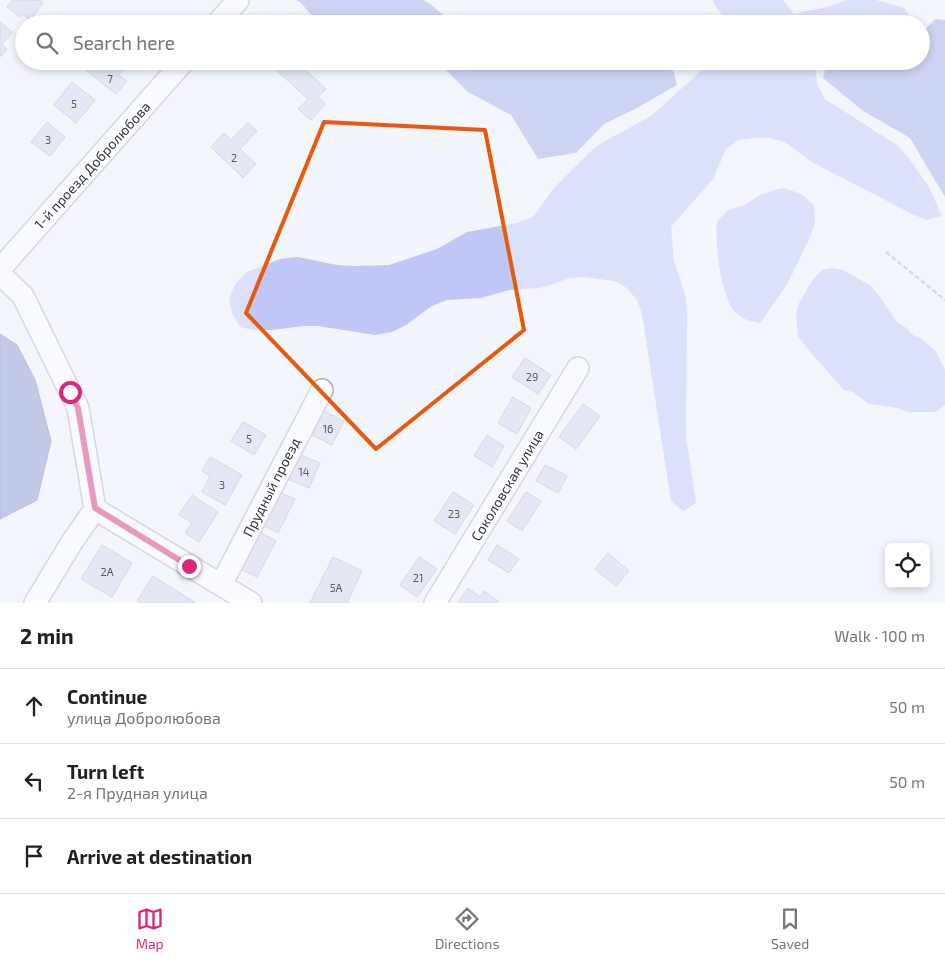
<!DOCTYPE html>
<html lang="en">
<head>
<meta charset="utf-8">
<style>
	body { margin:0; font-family:"Exo 2",sans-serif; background:#f6f6f6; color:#202124 }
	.controls { position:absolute; right:15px; bottom:15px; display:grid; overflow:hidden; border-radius:8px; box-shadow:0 2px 8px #0003 }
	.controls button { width:45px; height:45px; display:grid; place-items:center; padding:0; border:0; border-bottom:1px solid #e0e0e0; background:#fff; color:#202124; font:25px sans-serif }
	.stop { position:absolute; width:15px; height:15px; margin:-11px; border:4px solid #db2777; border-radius:50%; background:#fff }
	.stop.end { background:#db2777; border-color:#fff; box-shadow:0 1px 5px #0008 }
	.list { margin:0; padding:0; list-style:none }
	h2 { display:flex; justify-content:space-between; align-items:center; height:65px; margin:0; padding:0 20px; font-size:21px }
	h2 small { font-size:16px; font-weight:400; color:#757577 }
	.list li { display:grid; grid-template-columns:32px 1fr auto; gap:15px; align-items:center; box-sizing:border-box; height:75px; padding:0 20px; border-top:1px solid #e0e0e0 }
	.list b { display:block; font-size:19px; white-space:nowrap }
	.list p { margin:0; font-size:16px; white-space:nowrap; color:#757577 }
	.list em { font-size:16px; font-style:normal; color:#757577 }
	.icon { flex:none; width:28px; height:28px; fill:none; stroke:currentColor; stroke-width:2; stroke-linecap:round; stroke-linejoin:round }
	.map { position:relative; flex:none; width:945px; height:603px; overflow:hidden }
	.search { position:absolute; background:#fff; box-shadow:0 2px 8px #0003; left:15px; right:15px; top:15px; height:55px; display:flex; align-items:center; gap:12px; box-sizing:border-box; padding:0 18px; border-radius:28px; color:#757577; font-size:19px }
	.sheet { height:290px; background:#fff }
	nav { display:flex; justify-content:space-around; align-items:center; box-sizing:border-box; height:70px; border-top:1px solid #e0e0e0; background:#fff; font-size:14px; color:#757577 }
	nav a { display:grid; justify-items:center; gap:2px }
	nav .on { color:#db2777 }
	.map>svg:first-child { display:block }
</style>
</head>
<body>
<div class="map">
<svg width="945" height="603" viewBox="0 0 945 603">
	<rect width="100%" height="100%" fill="#f3f5fd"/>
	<path fill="#bfc7f6" d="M713 0H783L794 14 826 7 847 0H876L905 8 912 23 726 24C723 13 715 9 713 0Z
		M712 61H816L815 66 817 84 825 99 897 145 908 157 928 185 942 216 926 220 912 214 810 161 785 142 770 138H754L739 140 726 149 713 179 671 227 674 261 685 294 687 311 686 436 696 503 683 511 671 501 642 314 637 300 627 288 614 281 584 277 569 278 554 284 539 288 509 290 481 298 447 300 432 306 406 325 392 332 375 335 318 326H303L272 330H255L240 327 232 313 229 298 236 283 247 272 280 259 298 257 337 265 355 266 389 265 437 249 467 232 517 223 533 217 554 188 592 150 605 141 651 116Z
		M784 188 801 194 814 205 815 222 810 237 788 283 760 323C749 321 739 319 733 309 720 292 715 242 717 221L728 210 745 205 758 196 774 190Z
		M832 268 843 270 871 286 878 294 896 321 905 327 913 335 922 339 937 353 945 370V405L936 412H907L898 408 869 404 853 392 844 390 810 352 798 336 796 315 798 305 809 286 815 277 822 270Z"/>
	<path fill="#a0aae6" d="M296 0H423L429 3 454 24H320L300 2Z
		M935 19 945 20V197L910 138 863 111 823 78 827 61H921V34Z
		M437 61H671L677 85 635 109 604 124 576 153 538 159 511 115 468 92Z"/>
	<path fill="#8a94ce" stroke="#6f77a2" d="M0 334 17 345 35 380 51 441 37 500 0 519Z"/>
	<path fill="#d2d6ea" stroke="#aeb2c5" d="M13 0H39L43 3 30 20 23 14 20 17 7 7Z
		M0 22 12 32 2 45 7 49 0 57Z
		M91 61H118L125 67 119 75 127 81 116 94 85 69Z
		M284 61H296L326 89 318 97 325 104 311 120 298 109 308 99 276 70Z
		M72 82 95 100 76 123 54 105Z
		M47 122 65 137 50 156 31 142Z
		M248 123 257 131 240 149 256 164 243 178 211 147 224 133 231 140Z
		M525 358 551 375 538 394 512 377Z
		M513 397 531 408 517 434 498 423Z
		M583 404 600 416 576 449 559 437Z
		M324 411 344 421 332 445 312 435Z
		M243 422 266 435 254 455 231 441Z
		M487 435 504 446 492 467 474 456Z
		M298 454 320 463 309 488 288 479Z
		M210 457 242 475 225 505 202 492 210 476 202 471Z
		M545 465 567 476 558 493 536 481Z
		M279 492 295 499 278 533 262 525Z
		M453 492 474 505 455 534 434 521Z
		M526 492 541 501 522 531 507 521Z
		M192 495 218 512 199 542 185 533 192 523 179 515Z
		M258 531 276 541 257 577 238 568Z
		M102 545 132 563 112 597 81 579Z
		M497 545 519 559 509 573 488 560Z
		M608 553 629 571 616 586 595 569Z
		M333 557 362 571 347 603H310Z
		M419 557 437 569 417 597 400 585Z
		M153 576 196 603H141L137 601Z
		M468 588 480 597 484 591 498 601 497 603H458Z"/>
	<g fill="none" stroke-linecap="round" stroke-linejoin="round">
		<defs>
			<path id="minor" d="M217 24 238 0
				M0 269 184 61
				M0 274 23 296 78 408 95 509
				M95 509 251 603
				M221 585 322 390
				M35 603 72 542 95 509
				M435 603 578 368"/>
		</defs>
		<use href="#minor" stroke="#aeb2c4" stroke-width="24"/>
		<path stroke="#b4b6be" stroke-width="2.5" stroke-dasharray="5 2.5" stroke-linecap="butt" d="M886 252 945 300"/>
		<use href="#minor" stroke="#fff" stroke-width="21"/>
	</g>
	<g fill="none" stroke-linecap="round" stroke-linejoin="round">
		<path stroke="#db2777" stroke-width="6" d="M70 392 78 408 95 508 189 566"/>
	</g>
	<path d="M0 0H945V603H0ZM324 122 485 130 524 330 376 449 246 313Z" fill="#f3f5fd" fill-opacity=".55" fill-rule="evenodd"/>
	<path fill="none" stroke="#e8590c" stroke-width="4" stroke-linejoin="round" d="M324 122 485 130 524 330 376 449 246 313Z"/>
	<g text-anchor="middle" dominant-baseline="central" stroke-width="4" stroke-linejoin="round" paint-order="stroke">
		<g font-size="11" fill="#595c67">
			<text x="110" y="78">7</text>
			<text x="74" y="103">5</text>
			<text x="48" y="139">3</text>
			<text x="234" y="157">2</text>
			<text x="532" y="376">29</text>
			<text x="328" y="428">16</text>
			<text x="249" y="438">5</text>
			<text x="304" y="471">14</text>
			<text x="222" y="484">3</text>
			<text x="454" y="513">23</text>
			<text x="107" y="571">2А</text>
			<text x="418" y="577">21</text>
			<text x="336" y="587">5А</text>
		</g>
		<g font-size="14" fill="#31333b" stroke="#fff">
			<text transform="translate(92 165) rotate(-48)">1-й проезд Добролюбова</text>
			<text transform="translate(507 485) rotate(-59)">Соколовская улица</text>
			<text transform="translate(271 487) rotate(-63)">Прудный проезд</text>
		</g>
	</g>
</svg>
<div class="controls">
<button><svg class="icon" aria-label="locate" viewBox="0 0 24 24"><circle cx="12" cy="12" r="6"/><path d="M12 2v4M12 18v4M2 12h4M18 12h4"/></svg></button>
</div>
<div class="stop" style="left:70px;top:392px"></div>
<div class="stop end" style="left:189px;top:566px"></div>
<div class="search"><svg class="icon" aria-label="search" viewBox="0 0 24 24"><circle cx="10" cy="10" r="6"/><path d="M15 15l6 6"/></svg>Search here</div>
</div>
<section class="sheet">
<h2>2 min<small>Walk · 100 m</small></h2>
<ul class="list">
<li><svg class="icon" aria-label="ahead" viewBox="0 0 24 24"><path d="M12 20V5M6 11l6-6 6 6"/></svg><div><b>Continue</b><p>улица Добролюбова</p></div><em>50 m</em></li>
<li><svg class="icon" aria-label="left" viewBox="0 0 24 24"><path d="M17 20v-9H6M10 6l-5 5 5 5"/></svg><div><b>Turn left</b><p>2-я Прудная улица</p></div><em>50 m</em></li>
<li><svg class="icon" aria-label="arrive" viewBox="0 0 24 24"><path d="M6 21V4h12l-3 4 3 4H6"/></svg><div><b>Arrive at destination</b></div></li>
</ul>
</section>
<nav>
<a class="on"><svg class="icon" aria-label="map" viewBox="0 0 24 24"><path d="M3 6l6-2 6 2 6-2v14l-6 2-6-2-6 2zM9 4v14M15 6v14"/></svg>Map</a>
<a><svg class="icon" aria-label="directions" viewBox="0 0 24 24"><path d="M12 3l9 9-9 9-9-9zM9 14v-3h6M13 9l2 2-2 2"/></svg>Directions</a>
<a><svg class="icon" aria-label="saved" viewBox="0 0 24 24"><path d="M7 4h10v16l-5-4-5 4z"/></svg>Saved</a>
</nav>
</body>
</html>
